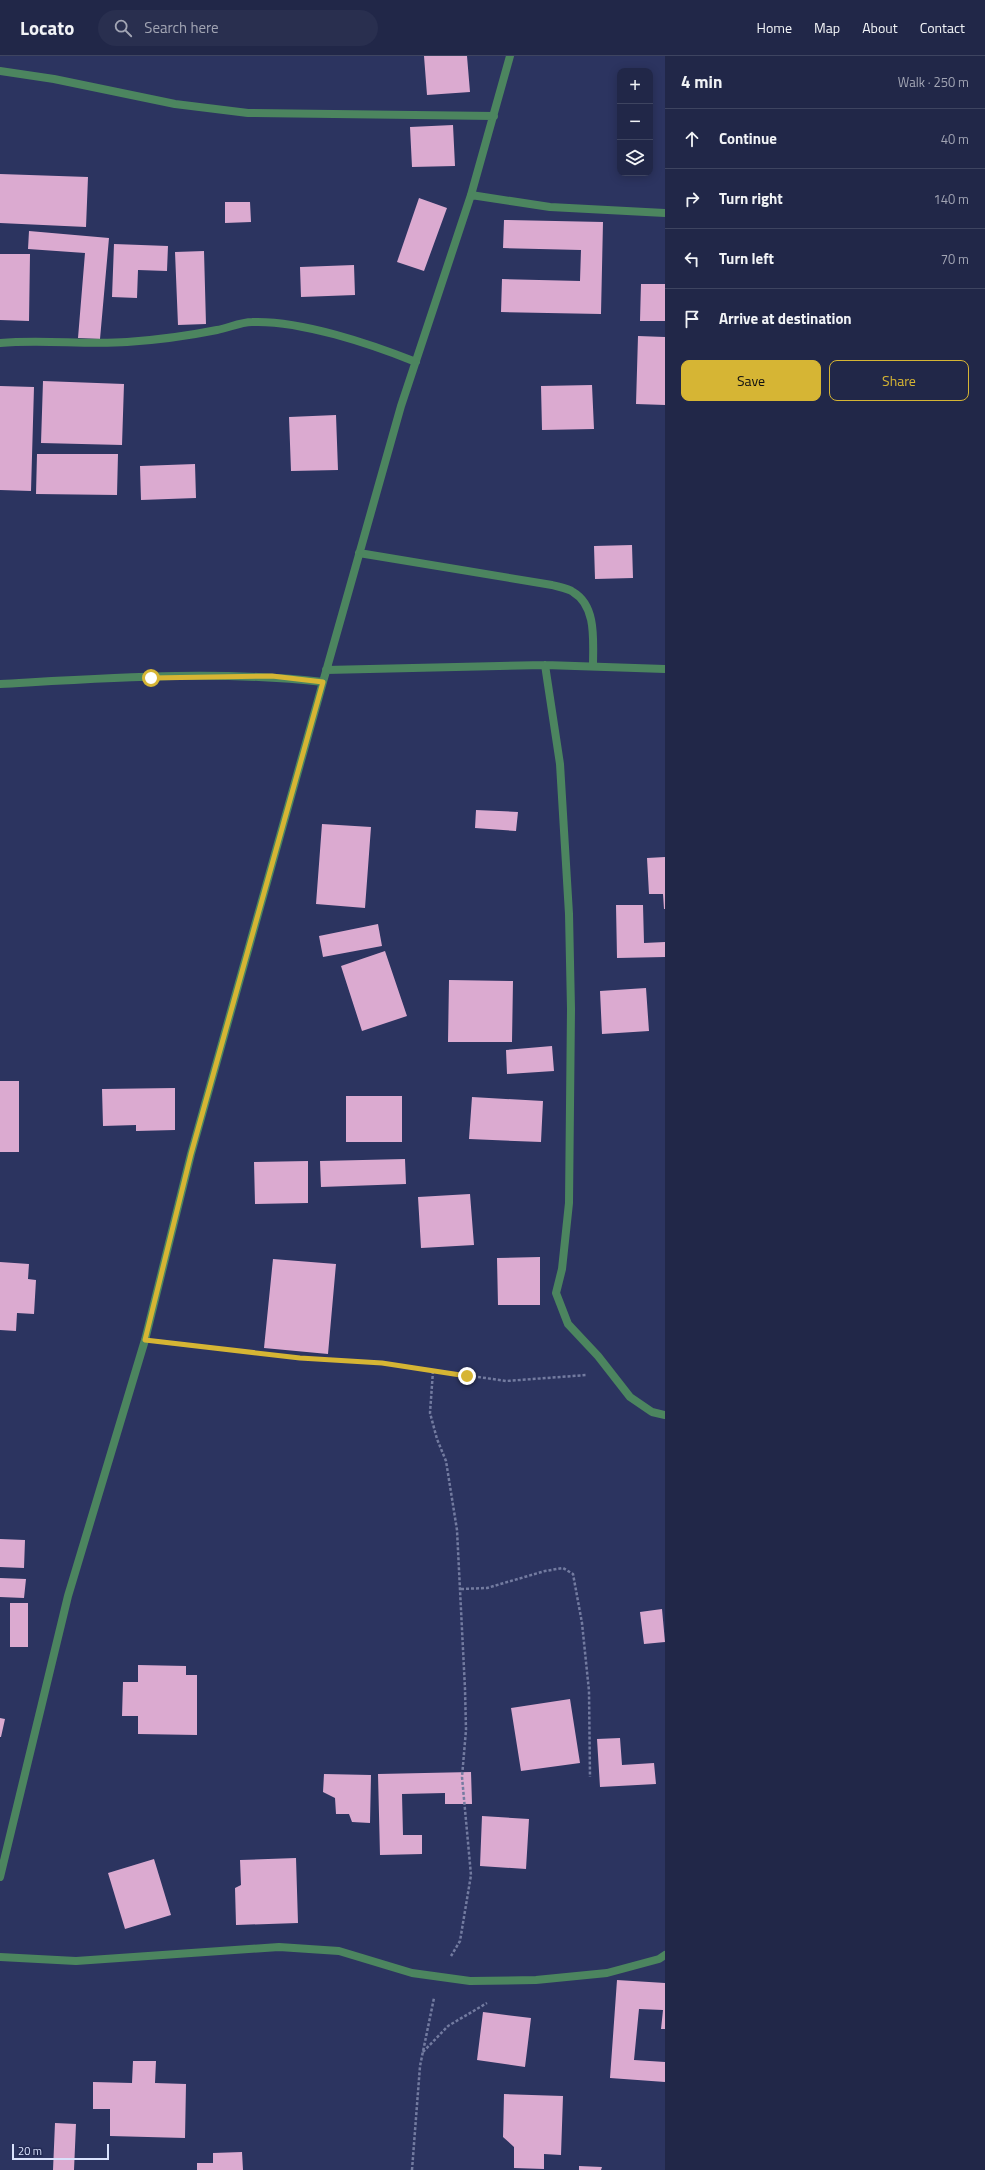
<!DOCTYPE html>
<html lang="en">
<head>
<meta charset="utf-8">
<style>
	body { margin:0; font-family:"Titillium Web",sans-serif; background:#292f4f; color:#f1f3f6 }
	.controls { position:absolute; right:12px; top:12px; display:grid; overflow:hidden; border-radius:8px; box-shadow:0 2px 10px #0003 }
	.controls button { width:36px; height:36px; display:grid; place-items:center; padding:0; border:0; border-bottom:1px solid #3e4460; background:#212748; color:#f1f3f6; font:20px sans-serif }
	.scale { position:absolute; left:12px; bottom:10px; width:97px; box-sizing:border-box; padding-left:4px; border:2px solid #dae2fd; border-top:0; font-size:11px; line-height:14px; white-space:nowrap; color:#dae2fd; -webkit-text-stroke:3px #232a54; paint-order:stroke }
	.stop { position:absolute; width:12px; height:12px; margin:-9px; border:3px solid #d6b534; border-radius:50%; background:#fff }
	.stop.end { background:#d6b534; border-color:#fff; box-shadow:0 1px 4px #0008 }
	.list { margin:0; padding:0; list-style:none }
	h2 { display:flex; justify-content:space-between; align-items:center; height:52px; margin:0; padding:0 16px; font-size:17px }
	h2 small { font-size:13px; font-weight:400; color:#a2a5b4 }
	.list li { display:grid; grid-template-columns:26px 1fr auto; gap:12px; align-items:center; box-sizing:border-box; height:60px; padding:0 16px; border-top:1px solid #3e4460 }
	.list b { display:block; font-size:15px; white-space:nowrap }
	.list em { font-size:13px; font-style:normal; color:#a2a5b4 }
	.actions { display:flex; gap:8px; padding:12px 16px }
	.actions a { flex:1; padding:9px 0; border:1px solid #d6b534; border-radius:8px; text-align:center; font-size:14px; color:#d6b534 }
	.actions .main { background:#d6b534; color:#111 }
	.icon { flex:none; width:22px; height:22px; fill:none; stroke:currentColor; stroke-width:2; stroke-linecap:round; stroke-linejoin:round }
	.map { position:relative; flex:none; width:665px; height:2114px; overflow:hidden }
	header { display:flex; align-items:center; gap:24px; box-sizing:border-box; height:56px; padding:0 20px; background:#212748; border-bottom:1px solid #3e4460 }
	header strong { font-size:19px }
	nav { display:flex; gap:22px; margin-inline-start:auto; font-size:14px }
	.search { width:280px; height:36px; background:#292f4f; display:flex; align-items:center; gap:10px; box-sizing:border-box; padding:0 14px; border-radius:22px; color:#a2a5b4; font-size:15px }
	main { display:flex }
	aside { flex:1; background:#212748 }
	.map>svg:first-child { display:block }
</style>
</head>
<body>
<header>
<strong>Locato</strong>
<div class="search"><svg class="icon" aria-label="search" viewBox="0 0 24 24"><circle cx="10" cy="10" r="6"/><path d="M15 15l6 6"/></svg>Search here</div>
<nav><a>Home</a><a>Map</a><a>About</a><a>Contact</a></nav>
</header>
<main>
<div class="map">
<svg width="665" height="2114" viewBox="0 0 665 2114">
	<rect width="100%" height="100%" fill="#2c3460"/>
	<path fill="#dbaad0" d="M424 0H467L470 36 427 39Z
		M453 69 455 110 412 111 410 71Z
		M0 118 88 121 86 171 0 167Z
		M419 142 447 152 424 215 397 206Z
		M225 146H250L251 166 225 167Z
		M504 164 603 166 601 258 501 256 502 223 580 225 581 194 503 192Z
		M29 175 109 182 100 283 78 282 85 197 28 193Z
		M114 188 168 190 167 215 138 214 137 242 112 241Z
		M204 195 206 268 178 269 175 196Z
		M0 198H30L29 265 0 264Z
		M354 209 355 239 301 241 300 211Z
		M641 228H665V265H640Z
		M638 280 665 281V349L636 348Z
		M43 325 124 328 122 389 41 387Z
		M592 329 594 373 542 374 541 330Z
		M0 330 34 331 31 435 0 434Z
		M336 359 338 414 291 415 289 361Z
		M37 398H118L117 439 36 438Z
		M195 408 196 442 141 444 140 410Z
		M632 489 633 522 595 523 594 490Z
		M476 754 518 756 516 775 475 772Z
		M322 768 371 771 365 852 316 848Z
		M665 801V853H664L663 838H649L647 802Z
		M616 849H643L644 887 665 886V901L617 902Z
		M378 868 382 890 323 901 319 880Z
		M385 895 407 960 362 975 341 910Z
		M449 924 513 925 512 986H448Z
		M646 932 649 975 602 978 600 935Z
		M552 990 554 1015 507 1018 506 994Z
		M0 1025H19V1096H0Z
		M175 1032V1074L136 1075V1069L103 1070 102 1033Z
		M346 1040H402V1086H346Z
		M472 1041 543 1045 541 1086 469 1083Z
		M405 1103 406 1128 321 1131 320 1105Z
		M308 1105V1147L255 1148 254 1106Z
		M470 1138 474 1189 421 1192 418 1141Z
		M540 1201V1249H498L497 1202Z
		M273 1203 336 1208 328 1298 264 1292Z
		M0 1206 29 1208 28 1223 36 1224 34 1258 17 1257 16 1275 0 1274Z
		M0 1483 25 1484 24 1512 0 1511Z
		M0 1522 26 1523 24 1542 0 1541Z
		M10 1547H28V1591H10Z
		M662 1553 665 1586 644 1588 640 1556Z
		M138 1609 186 1610V1619H197V1679L138 1678V1660H122L123 1626H138Z
		M570 1643 580 1707 521 1715 511 1652Z
		M0 1662 5 1663 1 1681H0Z
		M620 1682 622 1709 654 1707 656 1728 600 1731 597 1683Z
		M471 1716 472 1748H445V1737L402 1738 403 1779H422V1798L380 1799 378 1718Z
		M324 1718 371 1719 370 1767 352 1766 349 1758H336L335 1742 323 1736Z
		M482 1760 529 1763 526 1813 480 1810Z
		M296 1802 298 1867 236 1869 235 1832 241 1829 240 1804Z
		M154 1803 171 1859 125 1873 108 1817Z
		M617 1924 665 1927V1973H661L663 1954 639 1953 634 2004 665 2006V2026L610 2022Z
		M483 1956 531 1962 525 2011 477 2004Z
		M133 2005H156L155 2027 186 2028 185 2082 110 2080V2053H93V2026L132 2027Z
		M504 2038 563 2040 561 2099 544 2098V2113L514 2112V2091L503 2081Z
		M55 2067 76 2068 74 2114H53Z
		M242 2096 243 2114H197V2107H213V2097Z
		M579 2110 602 2111 601 2114H579Z"/>
	<g fill="none" stroke-linecap="round" stroke-linejoin="round">
		<path stroke="#737ba0" stroke-width="2.5" stroke-dasharray="3 2" stroke-linecap="butt" d="M165 1287 300 1302 382 1307 506 1325 586 1319
			M433 1315 430 1357 437 1383 446 1405 457 1474 465 1633 466 1674 462 1721 471 1819 460 1885 451 1900
			M461 1533 487 1532 545 1515 563 1512 573 1518 582 1567 589 1635 590 1721
			M423 1996 448 1970 487 1947
			M412 2114 420 2010 434 1942"/>
		<path stroke="#4c855f" stroke-width="8" d="M0 15 54 23 175 48 248 57 494 60
			M471 139 550 151 665 157
			M0 287C42 283 85 289 127 286 157 284 187 280 217 274 228 272 241 266 252 266 300 264 371 288 416 306
			M359 497 552 529C559 531 568 532 573 536 597 550 593 585 593 610
			M545 609 560 708 569 858 571 953 569 1147 562 1213 556 1237 568 1268 598 1300 630 1341 652 1356 665 1359
			M326 614 545 609 665 613
			M0 628C107 622 216 614 323 626
			M0 1821 68 1540 145 1284 191 1098 323 626 401 350 471 139 510 0
			M0 1901 76 1905 279 1891 339 1895 412 1917 470 1925 536 1924 607 1917 659 1903 665 1899"/>
	</g>
	<g fill="none" stroke-linecap="round" stroke-linejoin="round">
		<path stroke="#d6b534" stroke-width="5" d="M151 622 272 620 323 626 191 1098 145 1284 300 1302 382 1307 467 1320"/>
	</g>
</svg>
<div class="controls">
<button>+</button>
<button>−</button>
<button><svg class="icon" aria-label="layers" viewBox="0 0 24 24"><path d="M12 4l9 5-9 5-9-5zM3 14l9 5 9-5"/></svg></button>
</div>
<div class="scale">20 m</div>
<div class="stop" style="left:151px;top:622px"></div>
<div class="stop end" style="left:467px;top:1320px"></div>
</div>
<aside>
<h2>4 min<small>Walk · 250 m</small></h2>
<ul class="list">
<li><svg class="icon" aria-label="ahead" viewBox="0 0 24 24"><path d="M12 20V5M6 11l6-6 6 6"/></svg><div><b>Continue</b></div><em>40 m</em></li>
<li><svg class="icon" aria-label="right" viewBox="0 0 24 24"><path d="M7 20v-9h11M14 6l5 5-5 5"/></svg><div><b>Turn right</b></div><em>140 m</em></li>
<li><svg class="icon" aria-label="left" viewBox="0 0 24 24"><path d="M17 20v-9H6M10 6l-5 5 5 5"/></svg><div><b>Turn left</b></div><em>70 m</em></li>
<li><svg class="icon" aria-label="arrive" viewBox="0 0 24 24"><path d="M6 21V4h12l-3 4 3 4H6"/></svg><div><b>Arrive at destination</b></div></li>
</ul>
<div class="actions"><a class="main">Save</a><a>Share</a></div>
</aside>
</main>
</body>
</html>
